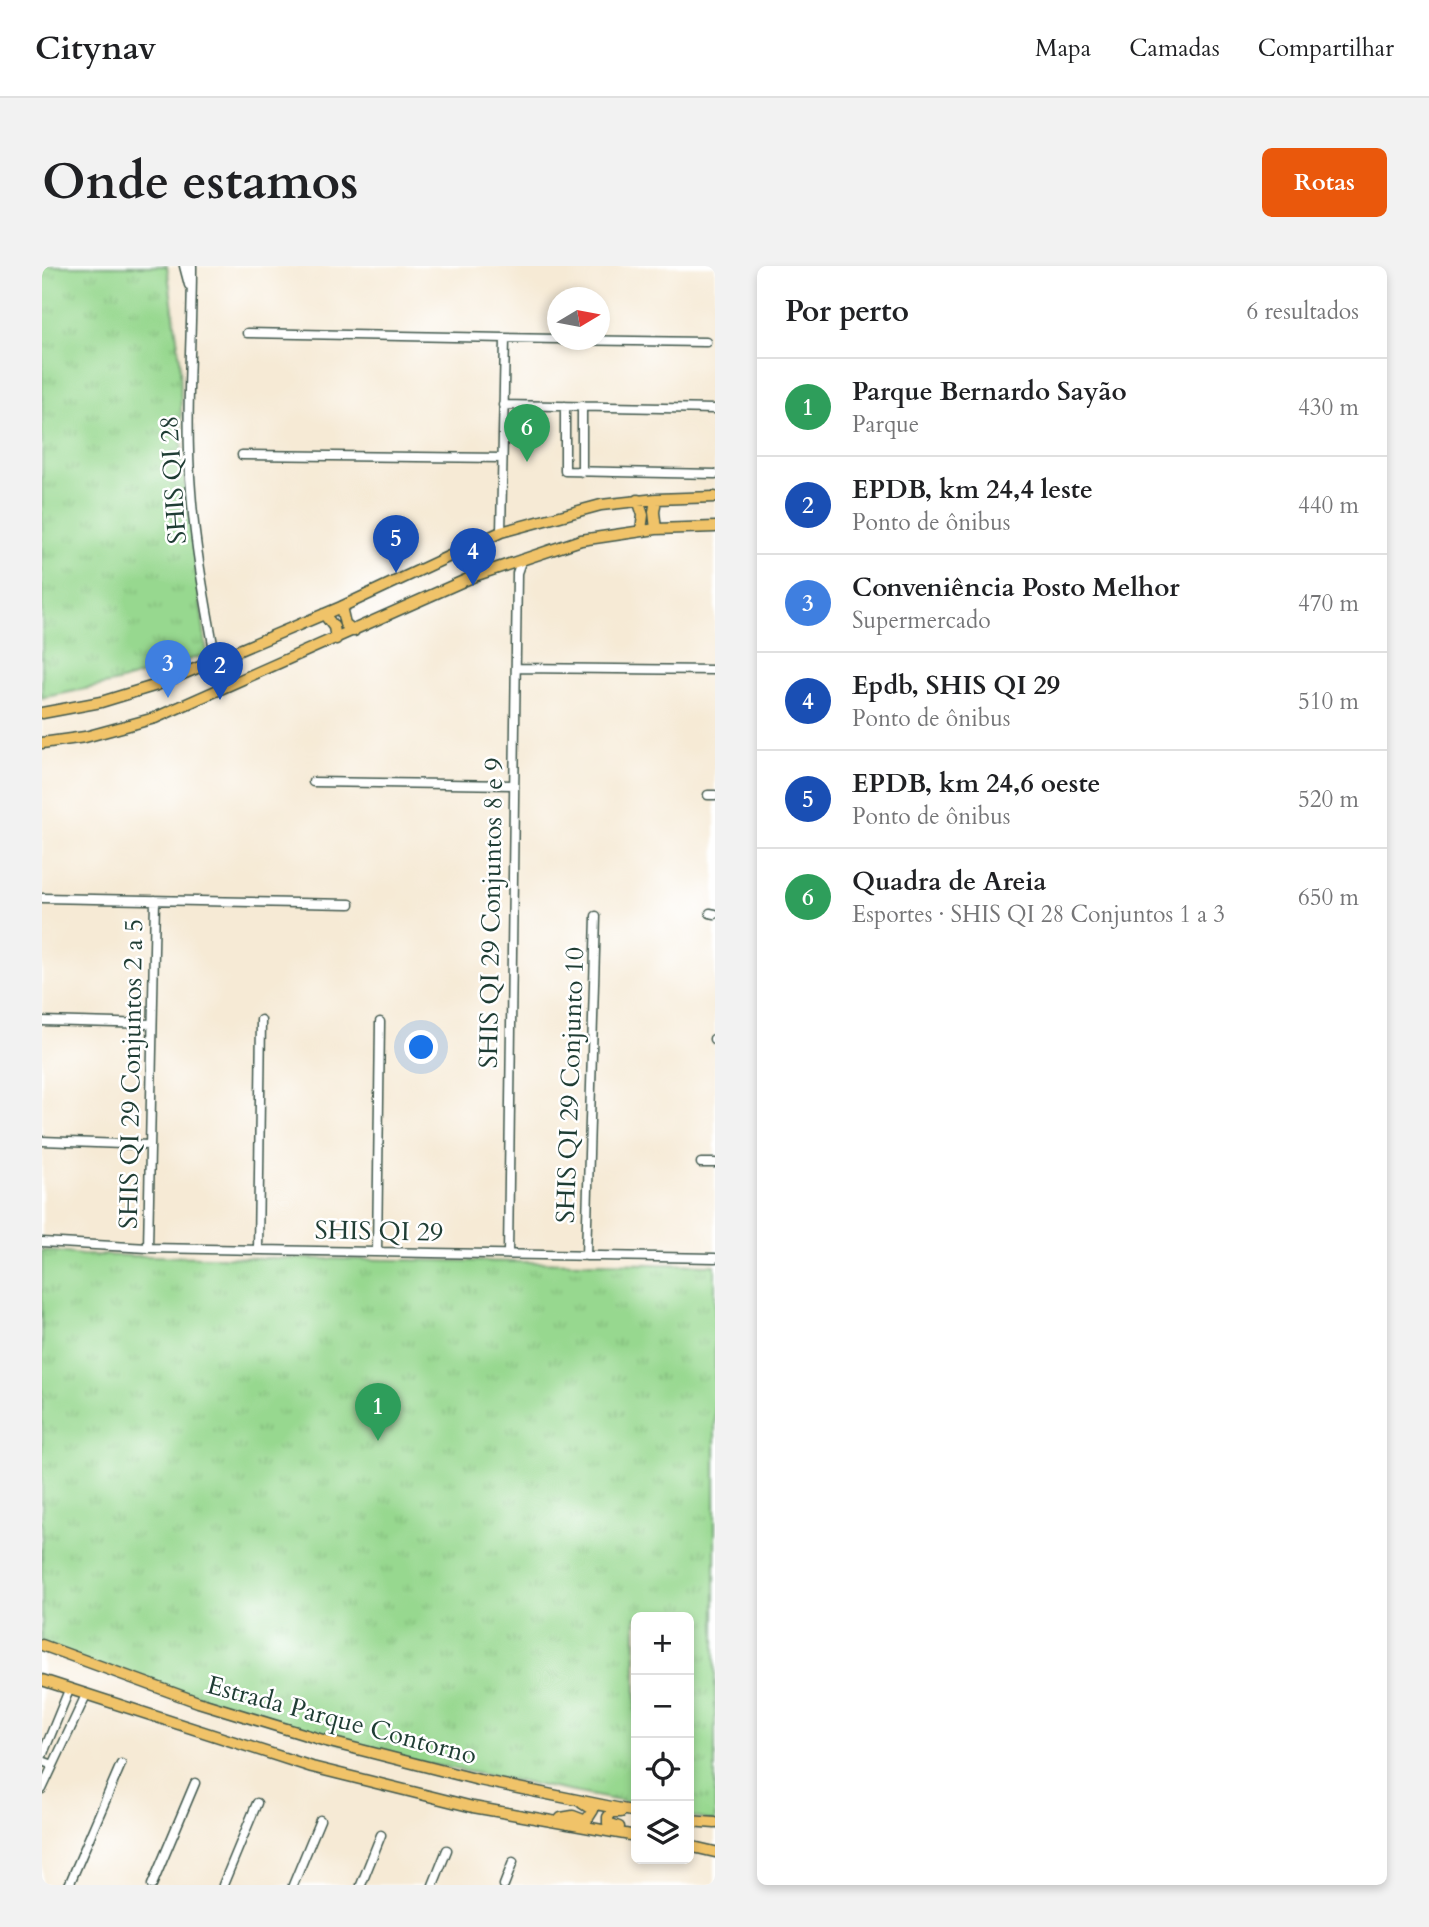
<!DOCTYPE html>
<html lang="pt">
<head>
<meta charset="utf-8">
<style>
	body { margin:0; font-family:Cardo,serif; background:#f2f2f2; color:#202124 }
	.controls { position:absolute; right:21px; bottom:21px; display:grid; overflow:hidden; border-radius:10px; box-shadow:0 4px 10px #0003 }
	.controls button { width:63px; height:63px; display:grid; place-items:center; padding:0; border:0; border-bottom:2px solid #e0e0e0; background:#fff; color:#202124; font:35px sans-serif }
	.compass { position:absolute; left:505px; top:21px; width:63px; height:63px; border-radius:50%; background:#fff; box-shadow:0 4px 10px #0003; rotate:80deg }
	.you { position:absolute; left:380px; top:782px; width:24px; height:24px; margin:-18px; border:5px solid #fff; border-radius:50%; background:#1a73e8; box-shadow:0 0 0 10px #1a73e833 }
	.badge { display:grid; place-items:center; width:46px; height:46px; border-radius:50%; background:#ea580c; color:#fff; font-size:23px; font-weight:700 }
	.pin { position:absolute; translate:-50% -58px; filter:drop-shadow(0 2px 4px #0008) }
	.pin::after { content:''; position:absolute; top:37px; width:24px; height:21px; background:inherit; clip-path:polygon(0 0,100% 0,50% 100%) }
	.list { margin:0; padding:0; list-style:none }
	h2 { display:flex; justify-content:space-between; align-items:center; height:91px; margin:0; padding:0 28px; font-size:30px }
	h2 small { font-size:23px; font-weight:400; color:#757577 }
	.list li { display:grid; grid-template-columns:46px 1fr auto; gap:21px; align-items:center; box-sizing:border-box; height:98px; padding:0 28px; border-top:2px solid #e0e0e0 }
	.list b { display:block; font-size:26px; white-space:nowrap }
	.list p { margin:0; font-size:23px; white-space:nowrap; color:#757577 }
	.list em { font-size:23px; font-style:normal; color:#757577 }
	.icon { flex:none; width:38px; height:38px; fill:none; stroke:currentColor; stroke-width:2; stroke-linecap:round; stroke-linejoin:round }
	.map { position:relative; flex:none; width:673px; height:1619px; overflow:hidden; border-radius:10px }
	header { display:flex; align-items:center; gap:42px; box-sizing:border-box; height:98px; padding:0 35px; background:#fff; border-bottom:2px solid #e0e0e0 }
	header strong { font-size:33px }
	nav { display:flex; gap:38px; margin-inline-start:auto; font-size:24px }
	.intro { display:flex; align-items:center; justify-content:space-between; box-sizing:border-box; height:168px; padding:0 42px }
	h1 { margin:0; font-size:49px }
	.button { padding:18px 32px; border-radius:10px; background:#ea580c; color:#fff; font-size:24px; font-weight:700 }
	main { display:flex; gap:42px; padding:0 42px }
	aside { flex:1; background:#fff; border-radius:10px; box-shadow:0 4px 10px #0003 }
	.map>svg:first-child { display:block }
</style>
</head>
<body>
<header>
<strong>Citynav</strong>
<nav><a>Mapa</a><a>Camadas</a><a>Compartilhar</a></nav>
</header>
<div class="intro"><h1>Onde estamos</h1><a class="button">Rotas</a></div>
<main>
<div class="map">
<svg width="673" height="1619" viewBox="0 0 673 1619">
	<defs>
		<pattern id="park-tufts" width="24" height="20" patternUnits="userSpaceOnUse" patternTransform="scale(1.75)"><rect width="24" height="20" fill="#97d88f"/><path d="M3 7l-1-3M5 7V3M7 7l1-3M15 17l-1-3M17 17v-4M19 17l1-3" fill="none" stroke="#82ba7c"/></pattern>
	</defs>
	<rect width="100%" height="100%" fill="#fff"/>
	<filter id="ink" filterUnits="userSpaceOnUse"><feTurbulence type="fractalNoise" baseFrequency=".0143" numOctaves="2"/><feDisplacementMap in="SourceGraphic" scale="14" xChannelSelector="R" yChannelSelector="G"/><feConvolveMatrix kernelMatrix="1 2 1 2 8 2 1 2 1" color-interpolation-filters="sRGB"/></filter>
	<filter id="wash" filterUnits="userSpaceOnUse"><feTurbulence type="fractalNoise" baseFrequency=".00686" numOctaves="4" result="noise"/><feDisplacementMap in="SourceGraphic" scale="28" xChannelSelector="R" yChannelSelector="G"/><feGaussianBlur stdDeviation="1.57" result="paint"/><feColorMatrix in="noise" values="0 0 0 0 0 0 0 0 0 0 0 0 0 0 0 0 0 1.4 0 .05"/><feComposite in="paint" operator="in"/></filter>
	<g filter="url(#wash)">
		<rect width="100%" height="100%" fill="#f6ead5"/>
		<path fill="url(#park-tufts)" stroke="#5b8a62" stroke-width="2" d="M0 0H125L138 93 140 193 165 388 76 416 0 432Z
			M0 984 40 989 673 999V1556L647 1550V1351H594V1538L329 1487 0 1382Z"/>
	</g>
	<g filter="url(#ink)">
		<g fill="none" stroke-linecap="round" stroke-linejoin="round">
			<defs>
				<path id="minor" d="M142 0 147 19
					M150 0C150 75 143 150 149 225 153 283 164 339 174 395
					M205 67 516 73
					M519 74 664 76
					M461 139 673 143
					M523 140V205L673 208
					M200 189 460 192
					M540 206V140
					M459 266 463 73
					M475 402 673 404
					M271 516 471 519
					M666 529H673
					M0 632 308 638
					M668 647 673 648
					M0 755 110 758
					M672 773H673
					M0 875 107 879
					M659 897H673
					M0 976 106 982 673 992
					M106 982 113 634
					M216 984 219 754
					M335 986 338 756
					M466 988 475 307 480 293
					M544 990 554 650
					M0 1490 27 1424
					M0 1495 11 1499
					M0 1523 44 1429
					M27 1619 79 1498
					M110 1619 153 1517
					M181 1619 215 1537
					M251 1619 278 1554
					M319 1619 339 1569
					M391 1619 405 1584
					M462 1619 471 1596"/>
				<path id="major" d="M596 234 601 249 599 264
					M614 263 612 246 614 233
					M299 341 303 358 312 365
					M282 348 292 361 294 373
					M0 447 59 436 115 419 299 341 459 266 559 239 614 233 673 231
					M0 477 43 471 113 452 435 309 539 274 614 263 673 261
					M0 1379 156 1436 284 1475 437 1514 594 1546
					M0 1414 270 1501 431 1541 594 1570
					M519 1552 531 1550 544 1555 551 1544 540 1537
					M647 1555 673 1557
					M577 1561 566 1557V1551L570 1546H579
					M647 1580 673 1586"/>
			</defs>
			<use href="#minor" stroke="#3f574c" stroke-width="11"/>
			<use href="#major" stroke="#3f574c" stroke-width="13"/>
			<use href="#minor" stroke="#fff" stroke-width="8"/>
			<use href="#major" stroke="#f0c369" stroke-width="10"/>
		</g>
	</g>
	<g text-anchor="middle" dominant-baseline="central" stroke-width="5" stroke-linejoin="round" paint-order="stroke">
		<g font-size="26" fill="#1f3d34" stroke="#fff">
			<text transform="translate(131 214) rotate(-94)">SHIS QI 28</text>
			<text transform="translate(449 647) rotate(-89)">SHIS QI 29 Conjuntos 8 e 9</text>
			<text transform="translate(89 808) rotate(-89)">SHIS QI 29 Conjuntos 2 a 5</text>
			<text transform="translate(528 819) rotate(-88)">SHIS QI 29 Conjunto 10</text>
			<text transform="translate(337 965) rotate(1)">SHIS QI 29</text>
			<text transform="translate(300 1454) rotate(15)">Estrada Parque Contorno</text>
		</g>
	</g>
</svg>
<div class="controls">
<button>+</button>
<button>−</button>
<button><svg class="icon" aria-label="locate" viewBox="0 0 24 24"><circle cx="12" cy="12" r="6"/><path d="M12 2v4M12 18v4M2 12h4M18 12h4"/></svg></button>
<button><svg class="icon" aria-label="layers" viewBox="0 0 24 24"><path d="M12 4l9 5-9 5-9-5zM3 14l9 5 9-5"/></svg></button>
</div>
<svg class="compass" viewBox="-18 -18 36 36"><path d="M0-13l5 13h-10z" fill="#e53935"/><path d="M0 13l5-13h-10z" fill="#757577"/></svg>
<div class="you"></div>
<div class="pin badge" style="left:336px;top:1175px;background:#2e9e5b">1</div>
<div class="pin badge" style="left:178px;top:434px;background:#1a4fb4">2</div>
<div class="pin badge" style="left:126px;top:432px;background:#3f7fe0">3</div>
<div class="pin badge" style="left:431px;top:320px;background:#1a4fb4">4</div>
<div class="pin badge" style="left:354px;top:307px;background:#1a4fb4">5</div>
<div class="pin badge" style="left:485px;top:196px;background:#2e9e5b">6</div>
</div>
<aside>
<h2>Por perto<small>6 resultados</small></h2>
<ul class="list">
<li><span class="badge" style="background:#2e9e5b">1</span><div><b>Parque Bernardo Sayão</b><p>Parque</p></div><em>430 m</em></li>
<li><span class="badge" style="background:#1a4fb4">2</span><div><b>EPDB, km 24,4 leste</b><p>Ponto de ônibus</p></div><em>440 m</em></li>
<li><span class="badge" style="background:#3f7fe0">3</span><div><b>Conveniência Posto Melhor</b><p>Supermercado</p></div><em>470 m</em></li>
<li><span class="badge" style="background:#1a4fb4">4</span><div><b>Epdb, SHIS QI 29</b><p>Ponto de ônibus</p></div><em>510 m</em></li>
<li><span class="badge" style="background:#1a4fb4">5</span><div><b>EPDB, km 24,6 oeste</b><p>Ponto de ônibus</p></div><em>520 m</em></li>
<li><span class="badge" style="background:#2e9e5b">6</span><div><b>Quadra de Areia</b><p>Esportes · SHIS QI 28 Conjuntos 1 a 3</p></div><em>650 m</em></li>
</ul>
</aside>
</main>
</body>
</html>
